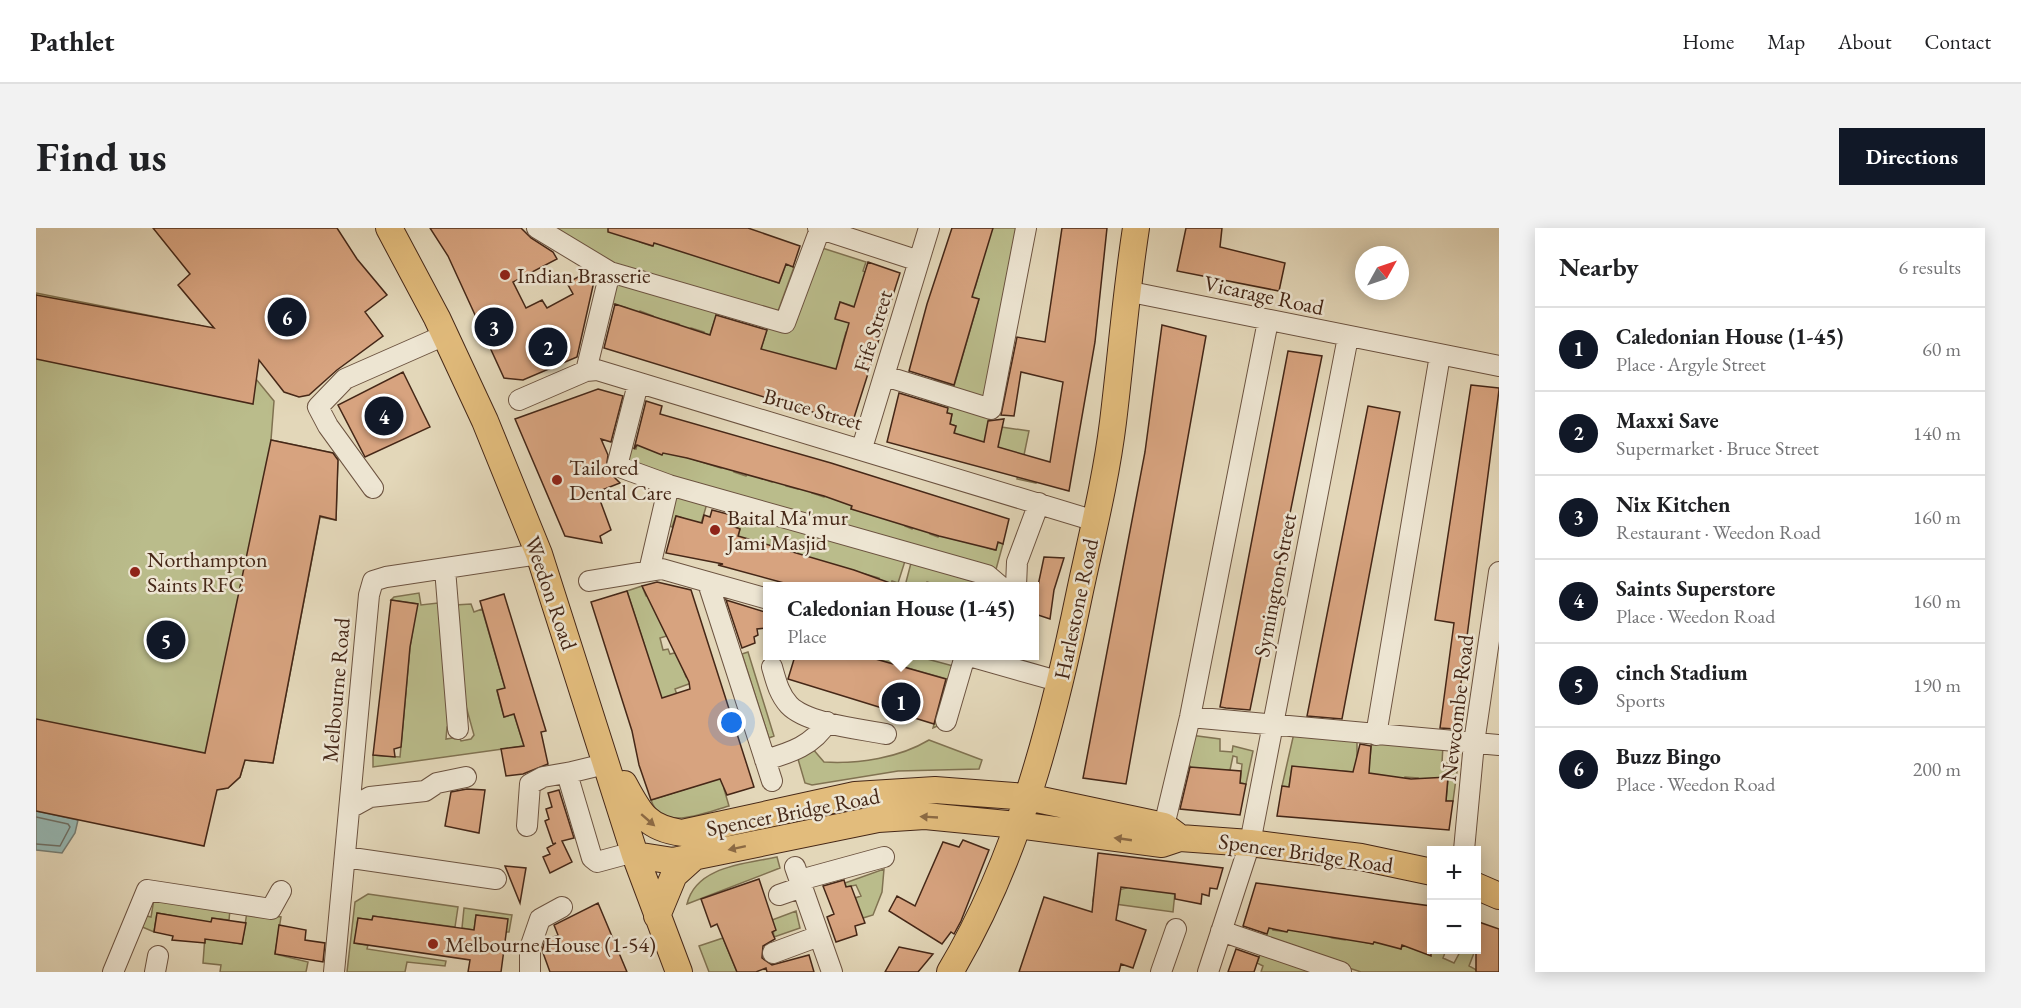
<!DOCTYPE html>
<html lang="en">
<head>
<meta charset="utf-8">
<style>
	body { margin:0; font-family:"EB Garamond",serif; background:#f2f2f2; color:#202124 }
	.controls { position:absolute; right:18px; bottom:18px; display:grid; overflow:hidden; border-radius:0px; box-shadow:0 3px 15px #0003 }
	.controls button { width:54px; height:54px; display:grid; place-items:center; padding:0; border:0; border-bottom:2px solid #e0e0e0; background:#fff; color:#202124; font:30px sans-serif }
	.compass { position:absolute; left:1319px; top:18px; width:54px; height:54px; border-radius:50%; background:#fff; box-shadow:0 3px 15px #0003; rotate:50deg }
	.you { position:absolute; left:696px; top:495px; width:21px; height:21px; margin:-15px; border:4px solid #fff; border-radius:50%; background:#1a73e8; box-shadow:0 0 0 9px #1a73e833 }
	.badge { display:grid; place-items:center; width:39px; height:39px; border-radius:50%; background:#111827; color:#fff; font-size:20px; font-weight:700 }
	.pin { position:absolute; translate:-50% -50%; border:3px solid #fff; box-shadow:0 2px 6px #0006 }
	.popup { position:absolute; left:727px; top:354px; width:276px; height:78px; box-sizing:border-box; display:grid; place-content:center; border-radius:0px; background:#fff; filter:drop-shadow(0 2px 4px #0005); font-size:20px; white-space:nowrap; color:#757577 }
	.popup b { font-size:22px; color:#202124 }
	.popup::after { content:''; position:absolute; left:50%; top:100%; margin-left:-12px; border:12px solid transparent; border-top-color:#fff }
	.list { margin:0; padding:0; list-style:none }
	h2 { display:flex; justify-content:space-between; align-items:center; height:78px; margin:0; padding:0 24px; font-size:26px }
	h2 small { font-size:20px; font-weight:400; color:#757577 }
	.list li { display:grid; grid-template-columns:39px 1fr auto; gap:18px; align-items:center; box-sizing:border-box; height:84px; padding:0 24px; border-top:2px solid #e0e0e0 }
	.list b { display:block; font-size:22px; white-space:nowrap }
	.list p { margin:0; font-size:20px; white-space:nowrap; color:#757577 }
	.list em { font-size:20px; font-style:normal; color:#757577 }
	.map { position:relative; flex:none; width:1463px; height:744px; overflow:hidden; border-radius:0px }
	header { display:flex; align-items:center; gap:36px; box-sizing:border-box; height:84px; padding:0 30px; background:#fff; border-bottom:2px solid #e0e0e0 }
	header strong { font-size:28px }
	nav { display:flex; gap:33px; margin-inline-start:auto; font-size:21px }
	.intro { display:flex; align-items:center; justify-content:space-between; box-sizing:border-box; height:144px; padding:0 36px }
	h1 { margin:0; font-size:42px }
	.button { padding:15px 27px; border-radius:0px; background:#111827; color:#fff; font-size:21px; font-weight:700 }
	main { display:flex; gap:36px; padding:0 36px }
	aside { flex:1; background:#fff; border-radius:0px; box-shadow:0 3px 15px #0003 }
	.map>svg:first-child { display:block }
</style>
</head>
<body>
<header>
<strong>Pathlet</strong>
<nav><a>Home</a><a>Map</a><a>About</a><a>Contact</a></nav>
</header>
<div class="intro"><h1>Find us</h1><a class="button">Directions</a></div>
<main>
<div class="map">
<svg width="1463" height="744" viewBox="0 0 1463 744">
	<rect width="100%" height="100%" fill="#e3d7b9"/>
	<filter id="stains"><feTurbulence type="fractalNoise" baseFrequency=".00333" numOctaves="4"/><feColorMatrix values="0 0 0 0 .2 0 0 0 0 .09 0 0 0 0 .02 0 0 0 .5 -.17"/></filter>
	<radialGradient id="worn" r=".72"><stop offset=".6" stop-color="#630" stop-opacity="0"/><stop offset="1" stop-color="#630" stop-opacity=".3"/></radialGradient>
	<path fill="#babc8b" stroke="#807251" stroke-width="1.5" d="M510 0H609L604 14 616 18 622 0 655 26 743 55 750 36 758 39 742 83 574 35Z
		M957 0H987L953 174 896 158 898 152 918 158 943 71 924 65 939 60 943 46 932 42Z
		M780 18 830 34 827 43 841 48 831 83 804 74 799 90 826 99 810 104 806 118 814 173 725 121 733 95 751 101Z
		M580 48 683 80 670 118 665 116 668 104 655 100 650 112 640 110 643 96 628 92 614 100 617 88 604 83 599 95 591 80 577 76 571 89Z
		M0 65 167 98 165 112 220 151 238 173 235 212 302 226 300 292 284 289 237 535 209 532 204 549 192 560 0 583Z
		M892 168 953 187 952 197 993 203 988 227 1004 237 1000 255 981 251 987 227 918 206 920 198 914 196 916 186 905 183 886 187Z
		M602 214 685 240 688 233 701 236 698 244 710 248 713 240 724 250 736 254 739 247 752 250 750 258 762 261 765 254 778 258 776 265 788 269 790 261 817 270 815 281 871 287 869 298 876 301 880 290 897 295 894 306 902 309 906 299 952 320 959 322 962 314 967 316 959 345 585 235 592 219 600 221Z
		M636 268 672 272 662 306 647 290 640 288 636 299 629 296Z
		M702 280 869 333 862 355 856 353 854 358 841 357 843 350 829 346 700 318 704 301 696 298Z
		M875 335 954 358H896L897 356 891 354 889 358H869Z
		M606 358 610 368 620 366 644 404 624 410 627 422 632 421 634 426 651 422C647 432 645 438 650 449L661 453 639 461 647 485 691 547 688 561 693 578C670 584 626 605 615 572L656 559 637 554 608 416 591 363Z
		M383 365 385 377 402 375 408 384 417 496 411 499 410 511 423 509 425 513 435 511 438 507 428 471 419 377 435 376 438 384 446 381 469 460 461 463 468 489 478 486 488 518 337 539V527L364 529 374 419 381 376 355 372 358 369Z
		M712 424 738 508 733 510 706 426Z
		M829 428H880L921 439 904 497 897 500 911 451Z
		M1258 505 1321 510V529L1334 530 1336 511 1407 517 1406 535 1422 536 1417 573H1410L1412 552 1381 570 1382 550 1369 549 1367 569 1319 544 1256 539 1253 559 1246 558Z
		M1154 507 1184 511V523L1196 524 1197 518 1217 523 1210 556 1204 555 1206 536 1201 535V529L1197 528 1194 542 1152 550 1154 538 1148 536Z
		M893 512 946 532 943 541 862 543 776 557 769 555 762 531 776 520 788 534C823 536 863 530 893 512Z
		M741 629 744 640 651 676C660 638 709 636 741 629Z
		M848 641 846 664 837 687 827 690 816 671 825 668 820 657 810 659 809 655Z
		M1092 651 1139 664 1137 684 1057 673 1058 665 1065 666 1091 660Z
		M332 666 422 679 419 699 337 688 336 692 322 690 319 715 332 717 331 721 410 733 409 738 371 734 369 744H311L319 674Z
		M118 671 194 682 193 692 176 690 173 710 206 716 211 684 245 689 239 726 272 734 270 744H184L185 737 167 735 170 694 121 685 118 704 104 698 107 687 115 689Z
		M428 680 476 687 473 704H467L468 691 440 687 438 702 426 700Z
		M760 683 764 700 738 709 736 692Z
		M1231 684 1239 685 1237 702 1251 704 1254 688 1296 710 1309 712 1314 695 1324 713 1337 716 1342 700 1365 721 1371 704 1393 726 1395 719 1396 722H1410L1407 730 1418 735 1425 722 1438 725 1433 738 1444 744H1325L1226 711Z
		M687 710 701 744H673L663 718Z
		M1226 721 1292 744H1225L1227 738 1221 735Z"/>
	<path fill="#96b8b4" stroke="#767e75" stroke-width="1.5" d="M0 583 42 592 39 605 26 625 0 622Z"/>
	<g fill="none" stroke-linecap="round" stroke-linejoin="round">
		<path stroke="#6e7066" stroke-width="1.5" d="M0 589 32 596 34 599 24 618 0 616"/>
	</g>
	<path fill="#d7a37f" stroke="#452717" stroke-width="1.5" d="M117 0H301L321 31 351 67 329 84 347 108 301 142 273 167 263 169 248 164 223 132 217 176 0 131V67L178 100 142 57 154 46Z
		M394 0H485L495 10 517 24 521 31 477 54 490 80 506 72 511 80 537 66 531 55 551 44 559 49 541 129 487 152 468 150 412 28Z
		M572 0H712L764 18 757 39 750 36 743 55 618 15 617 18 572 4Z
		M916 0H957L936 69 943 71 918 157 873 143 891 76Z
		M1026 0H1071L1059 114 1033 263 851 214 863 165 912 180 911 185 916 186 914 196 920 198 918 205 948 214 952 193 968 191 962 219 1014 234 1027 154 985 144 978 188 965 187 981 109 1009 114Z
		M1150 0H1186L1184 19 1249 35 1243 63 1141 43Z
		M832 34 864 45 816 196 568 120 579 76 674 107 680 87 731 102 725 121 800 141 813 95 799 91 804 74 818 79Z
		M1126 97 1170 108 1090 556 1047 550 1109 224Z
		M1252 123 1286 128 1214 482 1190 480 1184 479Z
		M367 144 394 199 329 229 302 177Z
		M1435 157 1463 160V162L1419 501 1404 500 1418 395 1399 392Z
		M562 161 587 168 575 214 565 211 572 227 570 241 584 255 561 264 575 302 564 308 566 315 529 308 479 191Z
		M610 173 626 178 624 186 795 235 973 291 967 316 962 314 960 322 903 308 815 281 816 278 788 268 651 230 627 225 626 227 601 217 598 221Z
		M1332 178 1364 184 1306 491 1271 488Z
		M235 212 297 225 302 232 300 292 284 288 237 535 209 532 204 549 192 560 181 562 168 618 0 583V491L169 525Z
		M676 282 699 288 696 298 704 301 702 308 818 342 857 356V358H759L682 337 687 336 630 325 640 288 666 295 668 287 674 289Z
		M1008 329 1028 330 1018 362 1014 391 999 386V372Z
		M621 354 655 362 718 559 691 567 684 551 615 572 603 537 596 503 555 374 591 363 626 470 654 461 653 454 606 358Z
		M468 366 510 503 505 504 512 536 487 546 470 548 465 521 488 518 478 486 468 489 461 462 469 460 444 373Z
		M355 372 382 376 374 419 365 519 358 521 359 529 337 527Z
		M690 372 732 385V400L721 401 722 407 718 409 719 415 706 420Z
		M759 428H829L910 451 898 496 752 451Z
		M1324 516 1335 518 1333 545 1375 551 1412 549 1410 573H1417L1413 602 1241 588 1246 558 1253 559 1256 538 1317 544Z
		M1154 539 1205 543 1204 555 1210 556 1204 587 1144 581Z
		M431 561 449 562 443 605 409 598 415 564Z
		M523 562 538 610 526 613 536 634 514 645 507 629 514 626 511 620 520 615 517 616 509 593 513 591 510 581 516 579 512 565Z
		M927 612 953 622 925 693 918 706 915 704 906 716 853 683 861 668 879 678 907 614 923 619Z
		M1062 625 1187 640 1181 661 1174 660 1173 668 1166 666 1165 676 1139 671V666L1085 659 1080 692 1110 702 1097 740 1085 736 1083 744H983L1008 669 1056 684Z
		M469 638 490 640 484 675Z
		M723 651 740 702 736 704 739 711 727 718 726 730 736 737 773 727 778 744H731L730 740 720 744H701L681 696 675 699 665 671Z
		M808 652 810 659 815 658 829 695 819 698 821 707 800 714 791 689 798 686 787 658Z
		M1220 655 1395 678V728L1366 717 1365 721 1338 714 1337 716 1252 702 1251 704 1233 700 1231 706 1207 698Z
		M562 675 591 744H514L506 722 509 713 522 707 518 697Z
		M121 685 175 694 176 690 210 695 206 716 169 711V715L136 712 137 708 118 704Z
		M440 687 472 691 465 744H432L434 732 318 715 322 690 336 692 337 688 438 702Z
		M1440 693 1463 701V744H1440Z
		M243 697 270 702 269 712 289 715 287 734 239 726Z
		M863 719 897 726 882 744H849Z
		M1200 721 1223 729 1218 744H1192Z"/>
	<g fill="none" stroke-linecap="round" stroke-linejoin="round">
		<defs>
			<path id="minor" d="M501 0 574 44 749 95 784 1
				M782 0 883 33
				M1090 63 1463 138
				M550 143 574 44
				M849 148 955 181 990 0
				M602 156 581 238 633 257 951 347 964 358
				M483 172 550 143 561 142 1059 293
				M826 220 893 0
				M337 260 292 198 282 179 309 151 409 107
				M409 341 422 501
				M613 343 633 257
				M553 353 626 341 732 371
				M672 355 736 553
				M980 358 981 334 1003 275
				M933 428 1025 454
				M736 439C740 453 743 466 753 477 771 496 825 501 850 506
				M1154 489 1463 517
				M910 493 929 428
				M1340 507 1404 127
				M729 532C754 525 778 517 791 494
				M569 536 536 544 532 549 556 630 561 634 598 624
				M314 580 334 569 389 563 401 555 430 549
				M491 598 494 556 507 549 536 544
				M1128 598 1154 489 1232 93
				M1428 622 1438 515 1463 344
				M309 629 460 651
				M759 639 796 744
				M764 652 848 629
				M743 667 766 659
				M1185 703 1305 744
				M737 725 783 708
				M77 744 111 662 235 681 245 663
				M119 744 122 728
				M298 744 333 367 337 353 350 349 503 326
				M494 744V720L504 691 526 679
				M1125 744 1140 701
				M1172 744 1214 615 1312 109"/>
			<path id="major" d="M353 0 401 90 449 193 503 326 599 627 643 744
				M588 556C604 586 611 600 646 605L819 567 899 562 991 569 1128 598 1144 610
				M599 627 637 633 842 591 889 588 981 597 1126 616 1144 610 1214 615 1325 629 1396 644
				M1440 658 1463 668
				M621 688 638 647 658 629
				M914 744C983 628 1017 494 1044 363 1056 307 1070 251 1077 194 1085 129 1090 64 1100 0"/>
		</defs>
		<use href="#minor" stroke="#6c5340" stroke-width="22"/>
		<use href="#major" stroke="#452717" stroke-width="28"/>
		<use href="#minor" stroke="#ede5d2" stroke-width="20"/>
		<use href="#major" stroke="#e2bc7c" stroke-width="26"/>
	</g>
	<defs><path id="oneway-solid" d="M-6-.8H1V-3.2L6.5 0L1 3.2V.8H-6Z" transform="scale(1.5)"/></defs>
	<g fill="#8c6a44">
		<use href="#oneway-solid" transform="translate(893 589) rotate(-177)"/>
		<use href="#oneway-solid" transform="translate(612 592) rotate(41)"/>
		<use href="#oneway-solid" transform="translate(1087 611) rotate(-172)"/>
		<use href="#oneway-solid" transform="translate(701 620) rotate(168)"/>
	</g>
	<g fill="#8f2418" stroke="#ede5d2" stroke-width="2">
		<circle cx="469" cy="47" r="6"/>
		<circle cx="521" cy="252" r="6"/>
		<circle cx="679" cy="302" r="6"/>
		<circle cx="99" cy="344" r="6"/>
		<circle cx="397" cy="716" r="6"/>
	</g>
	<g text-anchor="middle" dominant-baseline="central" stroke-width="5" stroke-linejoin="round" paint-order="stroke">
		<g font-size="22" fill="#452717" stroke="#ede5d2" text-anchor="start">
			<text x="481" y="47">Indian Brasserie</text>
			<text x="533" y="239">Tailored<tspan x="533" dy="25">Dental Care</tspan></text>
			<text x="691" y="289">Baital Ma'mur<tspan x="691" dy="25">Jami Masjid</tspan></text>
			<text x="111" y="331">Northampton<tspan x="111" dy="25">Saints RFC</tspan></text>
			<text x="409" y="716">Melbourne House (1-54)</text>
		</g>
		<g font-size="22" fill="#452717" stroke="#ede5d2">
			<text transform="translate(1228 67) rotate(12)">Vicarage Road</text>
			<text transform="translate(837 103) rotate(-73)">Fife Street</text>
			<text transform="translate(777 181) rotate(16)">Bruce Street</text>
			<text transform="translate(1239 357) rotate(-79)">Symington Street</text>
			<text transform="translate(515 365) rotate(71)">Weedon Road</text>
			<text transform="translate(1040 381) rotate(-78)">Harlestone Road</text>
			<text transform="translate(300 462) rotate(-85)">Melbourne Road</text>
			<text transform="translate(1421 480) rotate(-83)">Newcombe Road</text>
			<text transform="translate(757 584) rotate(-11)">Spencer Bridge Road</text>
			<text transform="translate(1270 625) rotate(8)">Spencer Bridge Road</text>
		</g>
	</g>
	<rect width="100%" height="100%" filter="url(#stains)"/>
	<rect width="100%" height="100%" fill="url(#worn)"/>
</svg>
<div class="controls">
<button>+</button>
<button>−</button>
</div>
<svg class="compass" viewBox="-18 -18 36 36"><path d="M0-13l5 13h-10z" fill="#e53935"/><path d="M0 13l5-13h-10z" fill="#757577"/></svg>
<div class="you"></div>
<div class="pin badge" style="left:865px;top:474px">1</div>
<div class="popup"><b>Caledonian House (1-45)</b>Place</div>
<div class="pin badge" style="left:512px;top:119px">2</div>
<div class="pin badge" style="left:458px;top:99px">3</div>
<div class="pin badge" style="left:348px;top:188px">4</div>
<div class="pin badge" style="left:130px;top:412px">5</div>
<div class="pin badge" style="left:251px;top:89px">6</div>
</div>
<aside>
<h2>Nearby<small>6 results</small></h2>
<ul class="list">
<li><span class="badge">1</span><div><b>Caledonian House (1-45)</b><p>Place · Argyle Street</p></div><em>60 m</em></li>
<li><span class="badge">2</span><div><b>Maxxi Save</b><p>Supermarket · Bruce Street</p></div><em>140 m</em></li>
<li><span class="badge">3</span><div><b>Nix Kitchen</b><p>Restaurant · Weedon Road</p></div><em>160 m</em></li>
<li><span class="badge">4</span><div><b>Saints Superstore</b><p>Place · Weedon Road</p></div><em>160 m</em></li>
<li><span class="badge">5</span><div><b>cinch Stadium</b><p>Sports</p></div><em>190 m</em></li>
<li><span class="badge">6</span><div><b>Buzz Bingo</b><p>Place · Weedon Road</p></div><em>200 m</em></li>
</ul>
</aside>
</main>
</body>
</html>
